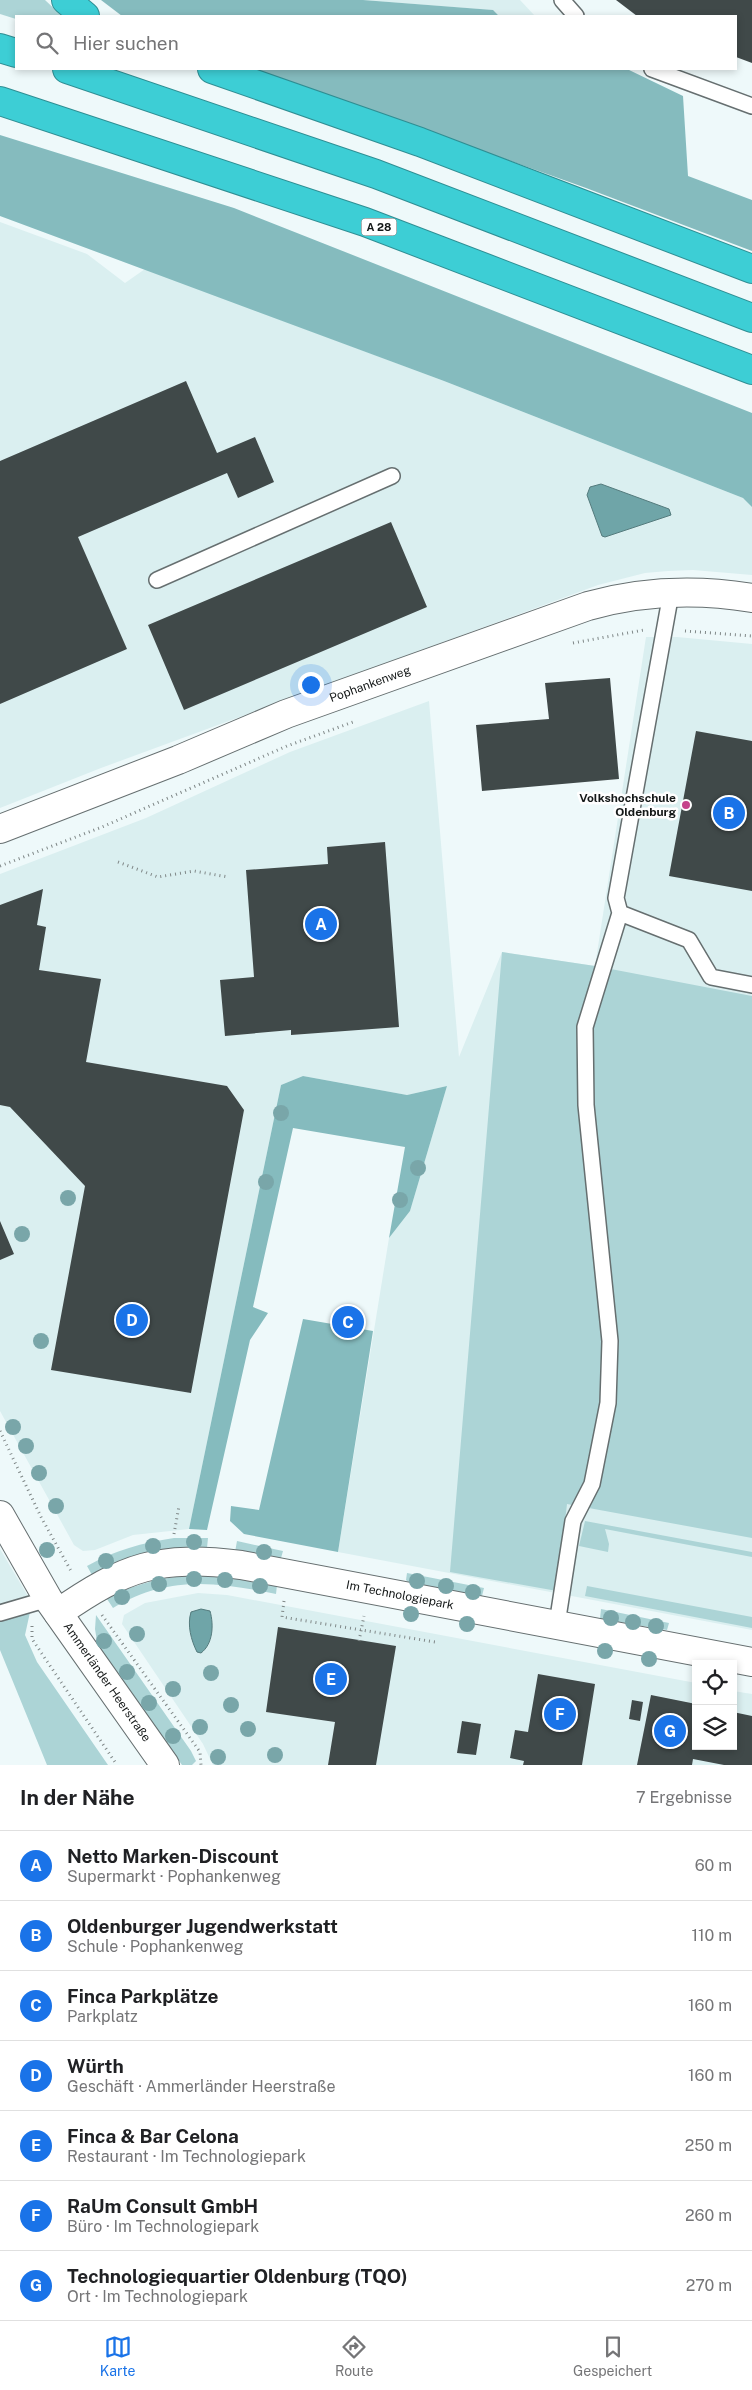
<!DOCTYPE html>
<html lang="de">
<head>
<meta charset="utf-8">
<style>
	body { margin:0; font-family:"Public Sans",sans-serif; background:#f2f2f2; color:#202124 }
	.controls { position:absolute; right:15px; bottom:15px; display:grid; overflow:hidden; border-radius:0px; box-shadow:0 2px 8px #0003 }
	.controls button { width:45px; height:45px; display:grid; place-items:center; padding:0; border:0; border-bottom:1px solid #e0e0e0; background:#fff; color:#202124; font:25px sans-serif }
	.you { position:absolute; left:310px; top:684px; width:18px; height:18px; margin:-12px; border:4px solid #fff; border-radius:50%; background:#1a73e8; box-shadow:0 0 0 8px #1a73e833 }
	.badge { display:grid; place-items:center; width:32px; height:32px; border-radius:50%; background:#1a73e8; color:#fff; font-size:16px; font-weight:700 }
	.pin { position:absolute; translate:-50% -50%; border:2px solid #fff; box-shadow:0 1px 5px #0006 }
	.list { margin:0; padding:0; list-style:none }
	h2 { display:flex; justify-content:space-between; align-items:center; height:65px; margin:0; padding:0 20px; font-size:21px }
	h2 small { font-size:16px; font-weight:400; color:#757577 }
	.list li { display:grid; grid-template-columns:32px 1fr auto; gap:15px; align-items:center; box-sizing:border-box; height:70px; padding:0 20px; border-top:1px solid #e0e0e0 }
	.list b { display:block; font-size:19px; white-space:nowrap }
	.list p { margin:0; font-size:16px; white-space:nowrap; color:#757577 }
	.list em { font-size:16px; font-style:normal; color:#757577 }
	.icon { flex:none; width:28px; height:28px; fill:none; stroke:currentColor; stroke-width:2; stroke-linecap:round; stroke-linejoin:round }
	.map { position:relative; flex:none; width:752px; height:1765px; overflow:hidden }
	.search { position:absolute; background:#fff; box-shadow:0 2px 8px #0003; left:15px; right:15px; top:15px; height:55px; display:flex; align-items:center; gap:12px; box-sizing:border-box; padding:0 18px; border-radius:0px; color:#757577; font-size:19px }
	.sheet { height:555px; background:#fff }
	nav { display:flex; justify-content:space-around; align-items:center; box-sizing:border-box; height:70px; border-top:1px solid #e0e0e0; background:#fff; font-size:14px; color:#757577 }
	nav a { display:grid; justify-items:center; gap:2px }
	nav .on { color:#1a73e8 }
	.map>svg:first-child { display:block }
</style>
</head>
<body>
<div class="map">
<svg width="752" height="1765" viewBox="0 0 752 1765">
	<rect width="100%" height="100%" fill="#eef9fa"/>
	<path fill="#daeff0" d="M363 0H520L535 16H499L492 10Z
		M0 222 87 254 125 283 145 269 444 381 743 498 752 507V575L693 570 668 571 645 573 598 585 101 768 0 808Z
		M646 637H677L752 644V1630L338 1552 389 1238 410 1211 447 1086 407 1095 303 1076 281 1085 189 1529 133 1535 95 1550 83 1551 74 1545 0 1411V874L146 818 290 752 429 701 459 1057 502 952 595 966Z
		M0 1549 32 1603 0 1613Z
		M198 1593 227 1595 696 1683V1746H733V1691L752 1694V1765H213L203 1744 122 1624 124 1615 145 1603Z"/>
	<path fill="#acd4d6" d="M0 0H45L62 16H16V19L0 14Z
		M502 952 595 966 752 996V1538L567 1504 557 1591 450 1572Z
		M585 1521 752 1552V1557L605 1529 609 1544 608 1552 579 1546Z
		M174 1538H208L207 1548C166 1546 128 1554 92 1575L87 1566C115 1550 142 1543 174 1538Z
		M237 1541 283 1551 281 1558 235 1552Z
		M407 1573 484 1588 482 1596 479 1597 409 1583 406 1580Z
		M211 1574 277 1585 276 1594C217 1582 168 1575 113 1608L107 1599C141 1580 173 1576 211 1574Z
		M587 1586 752 1617V1628L585 1596Z
		M32 1603 25 1635 37 1662 108 1765H47L0 1650V1613Z
		M601 1609 669 1623 667 1630 600 1619Z
		M96 1615 191 1751 196 1761 192 1765H182L98 1648 95 1629Z"/>
	<path fill="#85bbbe" d="M101 0H363L493 10 499 16H122Z
		M255 69H627L683 96 688 176 752 200V251L586 188Z
		M0 135 234 208 752 413V507L743 498 444 381 0 216Z
		M303 1076 407 1095 447 1086 410 1211 389 1238 405 1147 293 1128 253 1307 268 1313 250 1340 207 1530 189 1529 281 1085Z
		M303 1319 373 1331 338 1552 244 1534 230 1521 231 1506 259 1510Z"/>
	<path fill="#6fa5a8" stroke="#547b7d" d="M601 484 669 509 671 515 605 537 602 536 587 495 590 487Z
		M201 1609 210 1611C214 1625 213 1644 201 1653L197 1652C191 1640 187 1625 191 1612Z"/>
	<path fill="#404949" d="M616 0H752V63L736 57V16H637Z
		M186 381 217 453 255 437 274 482 238 498 227 473 78 537 127 649 0 704V461Z
		M391 522 427 607 184 710 148 625Z
		M610 678 619 779 482 791 476 725 549 719 545 683Z
		M696 731 752 741V891L669 876Z
		M385 842 399 1027 291 1035V1030L225 1036 220 980 254 977 246 870 328 864 327 847Z
		M43 889 37 925 46 927 39 970 101 979 86 1062 227 1086 244 1110 191 1393 51 1370 85 1186 10 1107 0 1105V905Z
		M0 1221 14 1254 0 1260Z
		M278 1627 396 1646 376 1765H328L335 1722 266 1712Z
		M538 1674 595 1684 582 1765H523L524 1761 510 1758 515 1730 528 1732Z
		M651 1695 696 1704V1746H733V1712L752 1716V1765H724L693 1759 692 1765H637Z
		M632 1700 643 1702 640 1721 629 1719Z
		M462 1721 481 1724 476 1755 457 1753Z"/>
	<g fill="none" stroke-linecap="round" stroke-linejoin="round">
		<defs>
			<path id="service" d="M562 0 576 16
				M652 69 752 106
				M157 580 392 476
				M671 593 616 898 620 913 689 940 711 977 752 985
				M0 1613 48 1599
				M557 1624 573 1521 592 1484 608 1403 610 1341 586 1105 585 1027 620 913"/>
			<path id="minor" d="M58 1613C126 1566 158 1555 241 1565L752 1662"/>
			<path id="tertiary" d="M0 829 178 760 286 714 588 606C642 591 697 589 752 598
				M0 1515 48 1599 165 1765"/>
			<path id="motorway" d="M66 0 85 16
				M0 48 16 53
				M67 69 376 174 752 318
				M212 69 420 142 752 269
				M0 101 365 222 752 370"/>
		</defs>
		<use href="#service" stroke="#666f70" stroke-width="18"/>
		<use href="#minor" stroke="#666f70" stroke-width="30"/>
		<use href="#tertiary" stroke="#666f70" stroke-width="30"/>
		<use href="#motorway" stroke="#2f8e93" stroke-width="30"/>
		<path stroke="#7f8787" stroke-width="3" stroke-dasharray="1 4" stroke-linecap="butt" d="M685 631 752 636
			M573 643 644 630
			M118 862 158 877 194 871 228 877
			M0 866 102 827 287 746 353 722
			M0 1431 41 1517 71 1571
			M174 1534 179 1506
			M284 1601 282 1617 435 1642
			M102 1615 200 1752 201 1765
			M32 1626V1639L117 1765
			M359 1641 364 1616"/>
		<use href="#service" stroke="#fff" stroke-width="15"/>
		<use href="#minor" stroke="#fff" stroke-width="28"/>
		<use href="#tertiary" stroke="#fff" stroke-width="28"/>
		<use href="#motorway" stroke="#3dced5" stroke-width="28"/>
	</g>
	<g fill="#79a6a9">
		<circle cx="281" cy="1113" r="8"/>
		<circle cx="418" cy="1168" r="8"/>
		<circle cx="266" cy="1182" r="8"/>
		<circle cx="68" cy="1198" r="8"/>
		<circle cx="400" cy="1200" r="8"/>
		<circle cx="22" cy="1234" r="8"/>
		<circle cx="41" cy="1341" r="8"/>
		<circle cx="13" cy="1427" r="8"/>
		<circle cx="26" cy="1446" r="8"/>
		<circle cx="39" cy="1473" r="8"/>
		<circle cx="56" cy="1506" r="8"/>
		<circle cx="194" cy="1542" r="8"/>
		<circle cx="153" cy="1546" r="8"/>
		<circle cx="47" cy="1550" r="8"/>
		<circle cx="264" cy="1552" r="8"/>
		<circle cx="106" cy="1561" r="8"/>
		<circle cx="194" cy="1579" r="8"/>
		<circle cx="225" cy="1580" r="8"/>
		<circle cx="417" cy="1581" r="8"/>
		<circle cx="159" cy="1584" r="8"/>
		<circle cx="260" cy="1586" r="8"/>
		<circle cx="446" cy="1586" r="8"/>
		<circle cx="473" cy="1592" r="8"/>
		<circle cx="122" cy="1597" r="8"/>
		<circle cx="411" cy="1614" r="8"/>
		<circle cx="611" cy="1618" r="8"/>
		<circle cx="633" cy="1622" r="8"/>
		<circle cx="467" cy="1624" r="8"/>
		<circle cx="656" cy="1626" r="8"/>
		<circle cx="137" cy="1634" r="8"/>
		<circle cx="104" cy="1641" r="8"/>
		<circle cx="605" cy="1651" r="8"/>
		<circle cx="649" cy="1659" r="8"/>
		<circle cx="127" cy="1672" r="8"/>
		<circle cx="211" cy="1673" r="8"/>
		<circle cx="173" cy="1689" r="8"/>
		<circle cx="149" cy="1703" r="8"/>
		<circle cx="231" cy="1705" r="8"/>
		<circle cx="200" cy="1727" r="8"/>
		<circle cx="248" cy="1729" r="8"/>
		<circle cx="173" cy="1736" r="8"/>
		<circle cx="275" cy="1755" r="8"/>
		<circle cx="218" cy="1757" r="8"/>
	</g>
	<circle fill="#c5438b" stroke="#fff" stroke-width="2" cx="686" cy="805" r="5"/>
	<g text-anchor="middle" dominant-baseline="central" stroke-width="5" stroke-linejoin="round" paint-order="stroke">
		<rect fill="#fff" stroke="#5a5d5d" stroke-width="1" x="361.5" y="218.5" width="35" height="17" rx="4"/>
		<g font-size="11" font-weight="bold" fill="#141818">
			<text x="379" y="227">A 28</text>
		</g>
		<g font-size="12" fill="#141818" stroke="#fff">
			<text transform="translate(370 684) rotate(-20)">Pophankenweg</text>
			<text transform="translate(400 1595) rotate(11)">Im Technologiepark</text>
			<text transform="translate(107 1682) rotate(55)">Ammerländer Heerstraße</text>
		</g>
		<g font-size="12" font-weight="bold" fill="#141818" stroke="#fff" text-anchor="end">
			<text x="676" y="798">Volkshochschule<tspan x="676" dy="14">Oldenburg</tspan></text>
		</g>
	</g>
</svg>
<div class="controls">
<button><svg class="icon" aria-label="locate" viewBox="0 0 24 24"><circle cx="12" cy="12" r="6"/><path d="M12 2v4M12 18v4M2 12h4M18 12h4"/></svg></button>
<button><svg class="icon" aria-label="layers" viewBox="0 0 24 24"><path d="M12 4l9 5-9 5-9-5zM3 14l9 5 9-5"/></svg></button>
</div>
<div class="you"></div>
<div class="pin badge" style="left:321px;top:924px">A</div>
<div class="pin badge" style="left:729px;top:813px">B</div>
<div class="pin badge" style="left:348px;top:1322px">C</div>
<div class="pin badge" style="left:132px;top:1320px">D</div>
<div class="pin badge" style="left:331px;top:1679px">E</div>
<div class="pin badge" style="left:560px;top:1714px">F</div>
<div class="pin badge" style="left:670px;top:1731px">G</div>
<div class="search"><svg class="icon" aria-label="search" viewBox="0 0 24 24"><circle cx="10" cy="10" r="6"/><path d="M15 15l6 6"/></svg>Hier suchen</div>
</div>
<section class="sheet">
<h2>In der Nähe<small>7 Ergebnisse</small></h2>
<ul class="list">
<li><span class="badge">A</span><div><b>Netto Marken-Discount</b><p>Supermarkt · Pophankenweg</p></div><em>60 m</em></li>
<li><span class="badge">B</span><div><b>Oldenburger Jugendwerkstatt</b><p>Schule · Pophankenweg</p></div><em>110 m</em></li>
<li><span class="badge">C</span><div><b>Finca Parkplätze</b><p>Parkplatz</p></div><em>160 m</em></li>
<li><span class="badge">D</span><div><b>Würth</b><p>Geschäft · Ammerländer Heerstraße</p></div><em>160 m</em></li>
<li><span class="badge">E</span><div><b>Finca &amp; Bar Celona</b><p>Restaurant · Im Technologiepark</p></div><em>250 m</em></li>
<li><span class="badge">F</span><div><b>RaUm Consult GmbH</b><p>Büro · Im Technologiepark</p></div><em>260 m</em></li>
<li><span class="badge">G</span><div><b>Technologiequartier Oldenburg (TQO)</b><p>Ort · Im Technologiepark</p></div><em>270 m</em></li>
</ul>
</section>
<nav>
<a class="on"><svg class="icon" aria-label="map" viewBox="0 0 24 24"><path d="M3 6l6-2 6 2 6-2v14l-6 2-6-2-6 2zM9 4v14M15 6v14"/></svg>Karte</a>
<a><svg class="icon" aria-label="directions" viewBox="0 0 24 24"><path d="M12 3l9 9-9 9-9-9zM9 14v-3h6M13 9l2 2-2 2"/></svg>Route</a>
<a><svg class="icon" aria-label="saved" viewBox="0 0 24 24"><path d="M7 4h10v16l-5-4-5 4z"/></svg>Gespeichert</a>
</nav>
</body>
</html>
